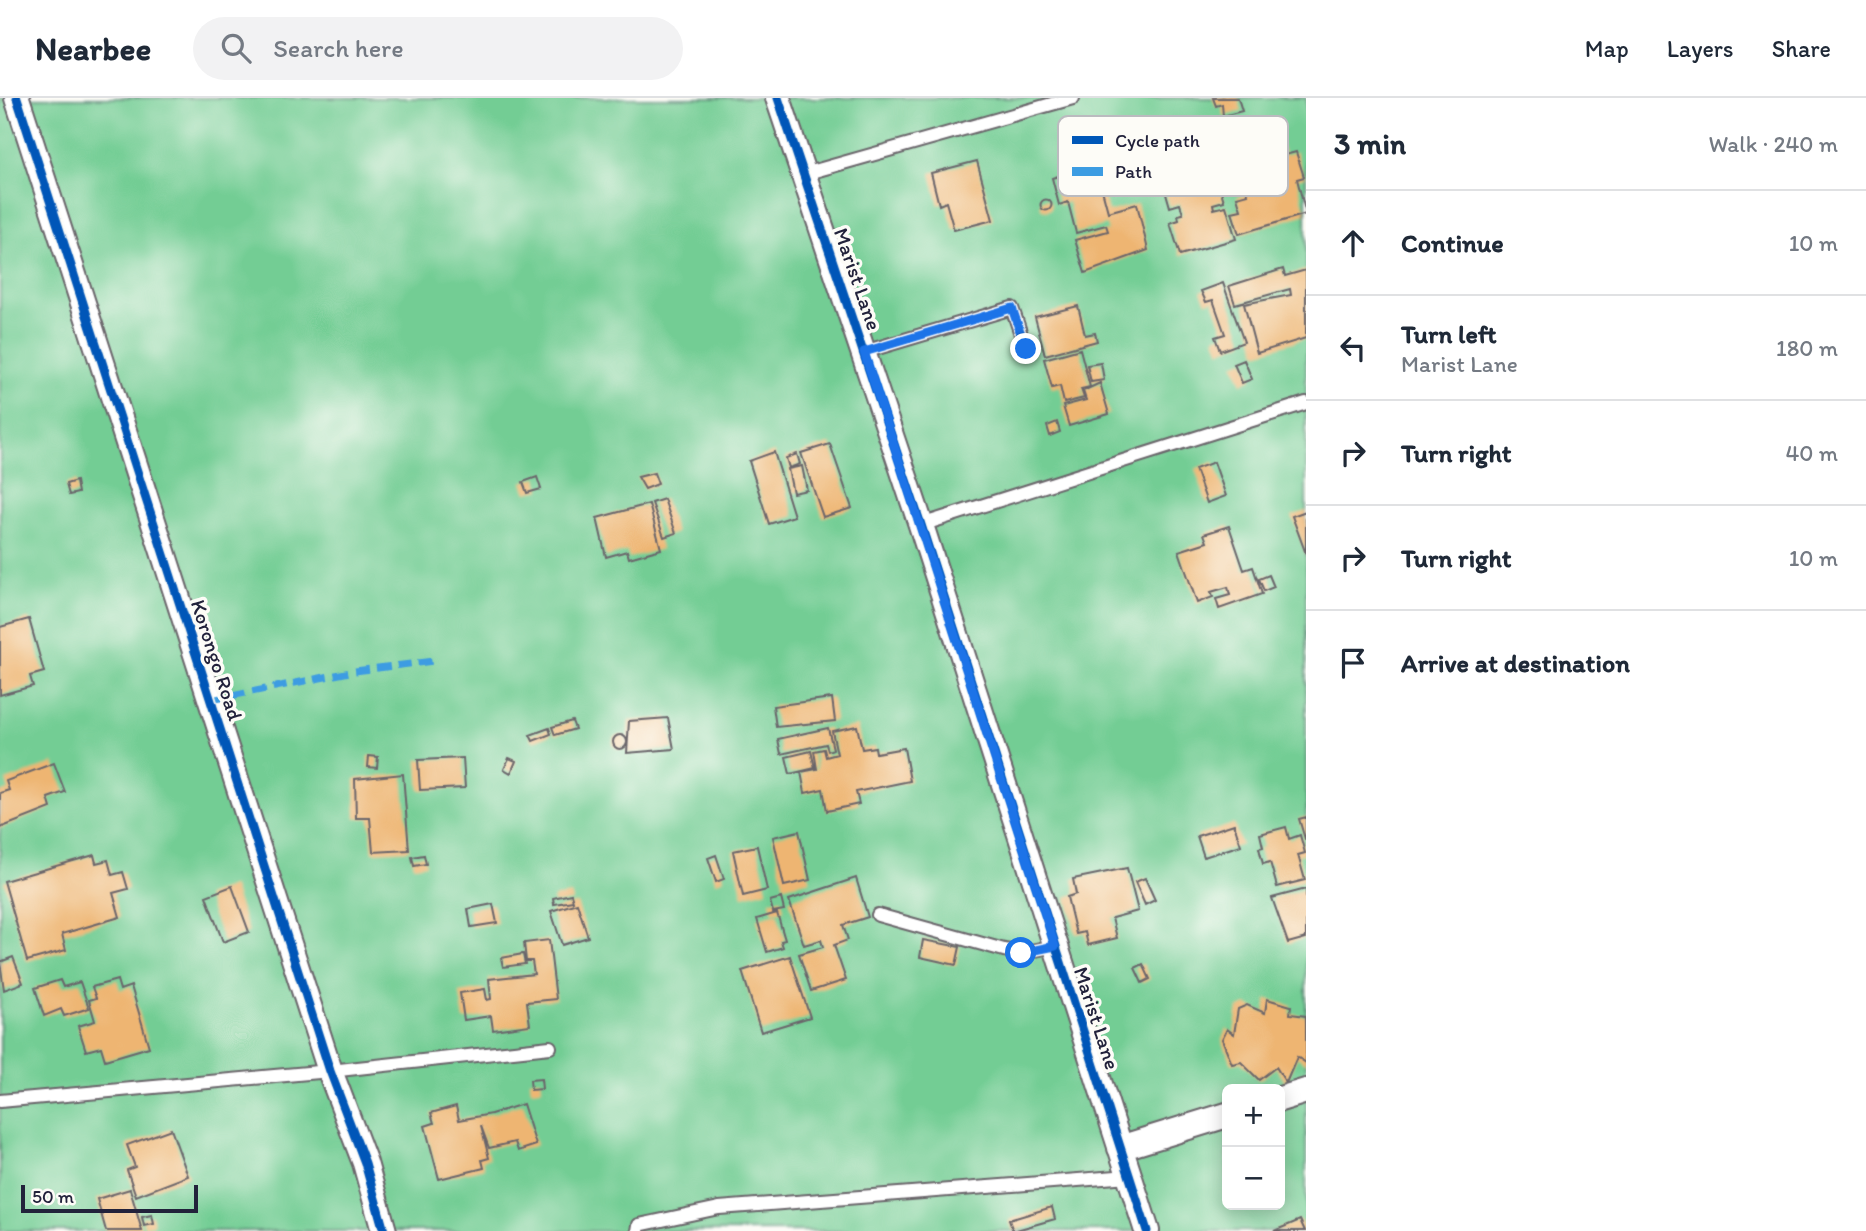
<!DOCTYPE html>
<html lang="en">
<head>
<meta charset="utf-8">
<style>
	body { margin:0; font-family:Itim,sans-serif; background:#f2f2f3; color:#1f2937 }
	.controls { position:absolute; right:21px; bottom:21px; display:grid; overflow:hidden; border-radius:10px; box-shadow:0 4px 18px #0003 }
	.controls button { width:63px; height:63px; display:grid; place-items:center; padding:0; border:0; border-bottom:2px solid #e0e1e3; background:#fff; color:#1f2937; font:35px sans-serif }
	.scale { position:absolute; left:21px; bottom:18px; width:177px; box-sizing:border-box; padding-left:7px; border:4px solid #22223b; border-top:0; font-size:19px; line-height:24px; white-space:nowrap; color:#22223b; -webkit-text-stroke:5px #fdfcf7; paint-order:stroke }
	.stop { position:absolute; width:21px; height:21px; margin:-16px; border:5px solid #1a73e8; border-radius:50%; background:#fff }
	.stop.end { background:#1a73e8; border-color:#fff; box-shadow:0 2px 7px #0008 }
	.list { margin:0; padding:0; list-style:none }
	h2 { display:flex; justify-content:space-between; align-items:center; height:91px; margin:0; padding:0 28px; font-size:30px }
	h2 small { font-size:23px; font-weight:400; color:#747a83 }
	.list li { display:grid; grid-template-columns:46px 1fr auto; gap:21px; align-items:center; box-sizing:border-box; height:105px; padding:0 28px; border-top:2px solid #e0e1e3 }
	.list b { display:block; font-size:26px; white-space:nowrap }
	.list p { margin:0; font-size:23px; white-space:nowrap; color:#747a83 }
	.list em { font-size:23px; font-style:normal; color:#747a83 }
	.icon { flex:none; width:38px; height:38px; fill:none; stroke:currentColor; stroke-width:2; stroke-linecap:round; stroke-linejoin:round }
	.map { position:relative; flex:none; width:1306px; height:1133px; overflow:hidden }
	header { display:flex; align-items:center; gap:42px; box-sizing:border-box; height:98px; padding:0 35px; background:#fff; border-bottom:2px solid #e0e1e3 }
	header strong { font-size:33px }
	nav { display:flex; gap:38px; margin-inline-start:auto; font-size:24px }
	.search { width:490px; height:63px; background:#f2f2f3; display:flex; align-items:center; gap:18px; box-sizing:border-box; padding:0 24px; border-radius:38px; color:#747a83; font-size:26px }
	main { display:flex }
	aside { flex:1; background:#fff }
	.map>svg:first-child { display:block }
</style>
</head>
<body>
<header>
<strong>Nearbee</strong>
<div class="search"><svg class="icon" aria-label="search" viewBox="0 0 24 24"><circle cx="10" cy="10" r="6"/><path d="M15 15l6 6"/></svg>Search here</div>
<nav><a>Map</a><a>Layers</a><a>Share</a></nav>
</header>
<main>
<div class="map">
<svg width="1306" height="1133" viewBox="0 0 1306 1133">
	<rect width="100%" height="100%" fill="#fdfcf7"/>
	<filter id="ink" filterUnits="userSpaceOnUse"><feTurbulence type="fractalNoise" baseFrequency=".0143" numOctaves="2"/><feDisplacementMap in="SourceGraphic" scale="14" xChannelSelector="R" yChannelSelector="G"/><feConvolveMatrix kernelMatrix="1 2 1 2 8 2 1 2 1" color-interpolation-filters="sRGB"/></filter>
	<filter id="wash" filterUnits="userSpaceOnUse"><feTurbulence type="fractalNoise" baseFrequency=".00686" numOctaves="4" result="noise"/><feDisplacementMap in="SourceGraphic" scale="28" xChannelSelector="R" yChannelSelector="G"/><feGaussianBlur stdDeviation="1.57" result="paint"/><feColorMatrix in="noise" values="0 0 0 0 0 0 0 0 0 0 0 0 0 0 0 0 0 1.4 0 .05"/><feComposite in="paint" operator="in"/></filter>
	<g filter="url(#wash)">
		<rect width="100%" height="100%" fill="#f0e1c3"/>
		<path fill="#73cd94" stroke="#4a7868" stroke-width="2" fill-rule="evenodd" d="M0 0H1306V1133H0ZM1227 991H1280V1107H1227Z"/>
		<g id="blocks">
			<path fill="#eeb572" d="M1213 0H1238L1242 13 1223 18 1222 6 1216 8Z
				M1264 34 1266 43 1279 39 1285 57 1296 54 1304 79 1297 81 1306 116 1239 136 1232 114 1241 112 1237 99 1248 96 1242 75 1237 77 1227 45Z
				M1089 50 1090 56 1098 54 1106 83 1100 84 1108 114 1137 106 1148 152 1085 175 1075 142 1108 133 1106 127 1076 135 1068 104 1059 107 1052 80 1065 76 1060 58Z
				M977 63 993 122 954 132 946 104 939 107 931 75Z
				M1215 73 1224 103 1213 106 1214 111 1226 108 1236 141 1180 157 1170 125 1179 122 1178 117 1183 116 1180 106 1170 109 1166 95 1176 93 1174 85Z
				M1040.5 107a5.5 5.5 0 1 1 11 0a5.5 5.5 0 1 1-11 0Z
				M1283 171 1285 178 1306 172V240L1257 255 1244 206 1291 197 1290 191 1235 206 1229 188Z
				M1223 185 1244 244 1220 253 1215 239 1225 236 1213 202 1206 204 1201 193Z
				M1078 208 1085 237 1095 235 1097 243 1045 257 1035 219Z
				M1080 251 1090 289 1081 291 1084 300 1064 305 1060 288 1052 290 1044 261Z
				M1244 262 1252 281 1242 285 1234 266Z
				M1101 265 1104 282 1091 284 1087 267Z
				M1100 285 1109 316 1069 328 1063 308 1086 302 1083 293Z
				M1057 324 1060 334 1050 338 1047 328Z
				M830 346 852 410 823 419 801 355Z
				M774 354 794 418 769 426 749 363Z
				M797 356 800 366 789 370 786 360Z
				M1214 364 1226 398 1207 405 1195 371Z
				M802 368 807 392 793 395 788 371Z
				M654 375 658 386 645 391 638 379Z
				M537 379 541 391 527 395 523 384Z
				M76 383 78 395 69 397 66 386Z
				M664 401 676 435 664 439 652 405Z
				M649 406 661 451 629 460 627 453 606 459 597 420Z
				M1306 413V456L1292 418Z
				M1229 428 1244 472 1253 469 1262 496 1219 511 1216 501 1230 497 1228 489 1211 494 1213 499 1197 505 1179 453 1207 444 1204 436Z
				M1269 477 1274 489 1264 493 1259 481Z
				M29 521 44 574 30 578 33 588 0 597V529Z
				M832 600 835 623 776 629 773 608Z
				M668 620 674 651 627 655 629 623Z
				M572 623 575 631 555 637 552 629Z
				M857 628 862 651 875 649 876 655 904 650 910 683 856 694 859 706 827 713 823 691 805 695 801 674 817 671 814 653 824 651 826 659 837 656 832 633Z
				M549 630 551 636 533 643 530 637Z
				M828 630 833 651 828 653 826 646 781 656 778 641Z
				M613 644a7 7 0 1 1 14 0a7 7 0 1 1-14 0Z
				M811 653 815 670 790 676 786 659Z
				M369 658 378 659 377 670 368 669Z
				M463 660 465 690 420 692 418 662Z
				M509 660 516 663 511 675 504 671Z
				M54 665 65 694 48 700 51 710 0 730V695L9 692 6 683Z
				M403 676 409 752 373 754 370 720H356L355 681Z
				M1306 719V741H1305L1299 721Z
				M1234 726 1241 747 1204 759 1197 738Z
				M1286 729 1289 741 1300 737 1305 755 1298 757 1305 782 1277 789 1270 764 1263 766 1259 750 1263 749 1260 736Z
				M799 733 810 782 784 788 773 739Z
				M757 748 767 792 743 798 733 753Z
				M94 757 96 765 108 762 112 777 123 774 128 791 113 795 120 819 62 836 66 852 27 863 4 783Z
				M424 757 426 766 414 768 412 759Z
				M716 757 724 781 716 784 708 760Z
				M1127 770 1138 813 1112 820 1117 840 1088 847 1085 834 1076 836 1067 799 1076 796 1073 781Z
				M856 780 868 819 843 827 848 842 834 847 846 882 811 893 799 856 823 849 821 842 804 847 789 802Z
				M1145 780 1155 802 1145 807 1135 784Z
				M232 788 249 834 223 844 206 798Z
				M1306 791V840L1288 845 1272 800Z
				M571 796 573 803 554 806 553 800Z
				M781 800 784 812 773 814 770 803Z
				M577 805 588 839 562 847 551 813Z
				M493 806 497 825 471 829 468 811Z
				M777 815 785 842 781 843 783 849 767 854 757 821Z
				M549 842 556 901 527 904 530 927 493 932 491 918 464 922 460 895 485 891 487 902 491 901 489 881 534 876 532 863H526L524 845Z
				M923 842 960 849 956 867 920 859Z
				M523 856 525 866 503 869 501 860Z
				M790 858 810 919 761 934 742 873Z
				M13 859 23 885 4 892 0 864Z
				M1143 866 1150 881 1142 885 1135 870Z
				M60 882 63 889 80 884 89 910 64 918 61 911 44 918 35 890Z
				M117 882 120 892 131 888 149 949 105 962 101 949 86 953 78 928 95 923 89 902 96 900 92 889Z
				M1267 901 1291 908 1290 916 1306 918V965L1297 959 1286 985 1276 969 1259 982 1241 964 1232 966 1222 941 1227 931 1234 936 1238 911 1247 907 1265 915Z
				M541 981 542 991 531 992 530 982Z
				M523 1006 536 1047 518 1053 515 1044 489 1050 481 1028 489 1060 482 1062 484 1070 439 1081 425 1028 434 1025 431 1015 456 1008 459 1022 491 1016Z
				M171 1031 188 1078 136 1098 127 1072 135 1069 127 1047Z
				M130 1091 142 1133H106L97 1101Z
				M1052 1109 1055 1121 1013 1133 1009 1122Z
				M152 1117 154 1126 144 1128 142 1119Z
				M1300 1122 1305 1133H1274Z"/>
		</g>
	</g>
	<g filter="url(#ink)">
		<use href="#blocks" fill-opacity="0" stroke="#6a656b" stroke-width="2"/>
		<g fill="none" stroke-linecap="round" stroke-linejoin="round">
			<defs>
				<path id="lane" d="M804 76 1073 0
					M864 254 1012 210 1026 251
					M921 427 1306 305
					M878 817 1004 852 1021 855 1055 848
					M0 1003 330 973 550 949
					M638 1133 639 1127 719 1110 1129 1078"/>
				<path id="street" d="M17 0 330 973 365 1065 384 1133
					M778 0 921 427 1147 1133
					M1280 1001 1306 993
					M1120 1050 1227 1017"/>
			</defs>
			<use href="#lane" stroke="#6a656b" stroke-width="16"/>
			<use href="#street" stroke="#6a656b" stroke-width="28"/>
			<use href="#lane" stroke="#fff" stroke-width="12"/>
			<use href="#street" stroke="#fff" stroke-width="24"/>
			<path stroke="#3c9ce2" stroke-width="7" stroke-dasharray="14 7" stroke-linecap="butt" d="M211 602 355 573 433 563"/>
			<defs>
				<path id="cycleway" d="M17 0 330 973 365 1065 384 1133
					M778 0 921 427 1147 1133"/>
			</defs>
			<use href="#cycleway" stroke="#fdfcf7" stroke-width="13"/>
			<use href="#cycleway" stroke="#0057b8" stroke-width="9"/>
		</g>
	</g>
	<g fill="none" stroke-linecap="round" stroke-linejoin="round" filter="url(#ink)">
		<path stroke="#1a73e8" stroke-width="9" d="M1021 855 1055 848 864 254 1012 210 1026 251"/>
	</g>
	<g text-anchor="middle" dominant-baseline="central" stroke-width="7" stroke-linejoin="round" paint-order="stroke">
		<g font-size="21" fill="#22223b" stroke="#fdfcf7">
			<text transform="translate(858 181) rotate(71)">Marist Lane</text>
			<text transform="translate(217 562) rotate(72)">Korongo Road</text>
			<text transform="translate(1097 920) rotate(72)">Marist Lane</text>
		</g>
	</g>
	<rect x="1058" y="18" width="230" height="80" rx="10" fill="#fdfcf7" stroke="#bbbbbf" stroke-width="2"/>
	<rect x="1072" y="38" width="31" height="8" fill="#0057b8"/>
	<rect x="1072" y="69" width="31" height="9" fill="#3c9ce2"/>
	<g font-size="19" fill="#22223b">
		<text x="1115" y="49">Cycle path</text>
		<text x="1115" y="80">Path</text>
	</g>
</svg>
<div class="controls">
<button>+</button>
<button>−</button>
</div>
<div class="scale">50 m</div>
<div class="stop" style="left:1021px;top:855px"></div>
<div class="stop end" style="left:1026px;top:251px"></div>
</div>
<aside>
<h2>3 min<small>Walk · 240 m</small></h2>
<ul class="list">
<li><svg class="icon" aria-label="ahead" viewBox="0 0 24 24"><path d="M12 20V5M6 11l6-6 6 6"/></svg><div><b>Continue</b></div><em>10 m</em></li>
<li><svg class="icon" aria-label="left" viewBox="0 0 24 24"><path d="M17 20v-9H6M10 6l-5 5 5 5"/></svg><div><b>Turn left</b><p>Marist Lane</p></div><em>180 m</em></li>
<li><svg class="icon" aria-label="right" viewBox="0 0 24 24"><path d="M7 20v-9h11M14 6l5 5-5 5"/></svg><div><b>Turn right</b></div><em>40 m</em></li>
<li><svg class="icon" aria-label="right" viewBox="0 0 24 24"><path d="M7 20v-9h11M14 6l5 5-5 5"/></svg><div><b>Turn right</b></div><em>10 m</em></li>
<li><svg class="icon" aria-label="arrive" viewBox="0 0 24 24"><path d="M6 21V4h12l-3 4 3 4H6"/></svg><div><b>Arrive at destination</b></div></li>
</ul>
</aside>
</main>
</body>
</html>
